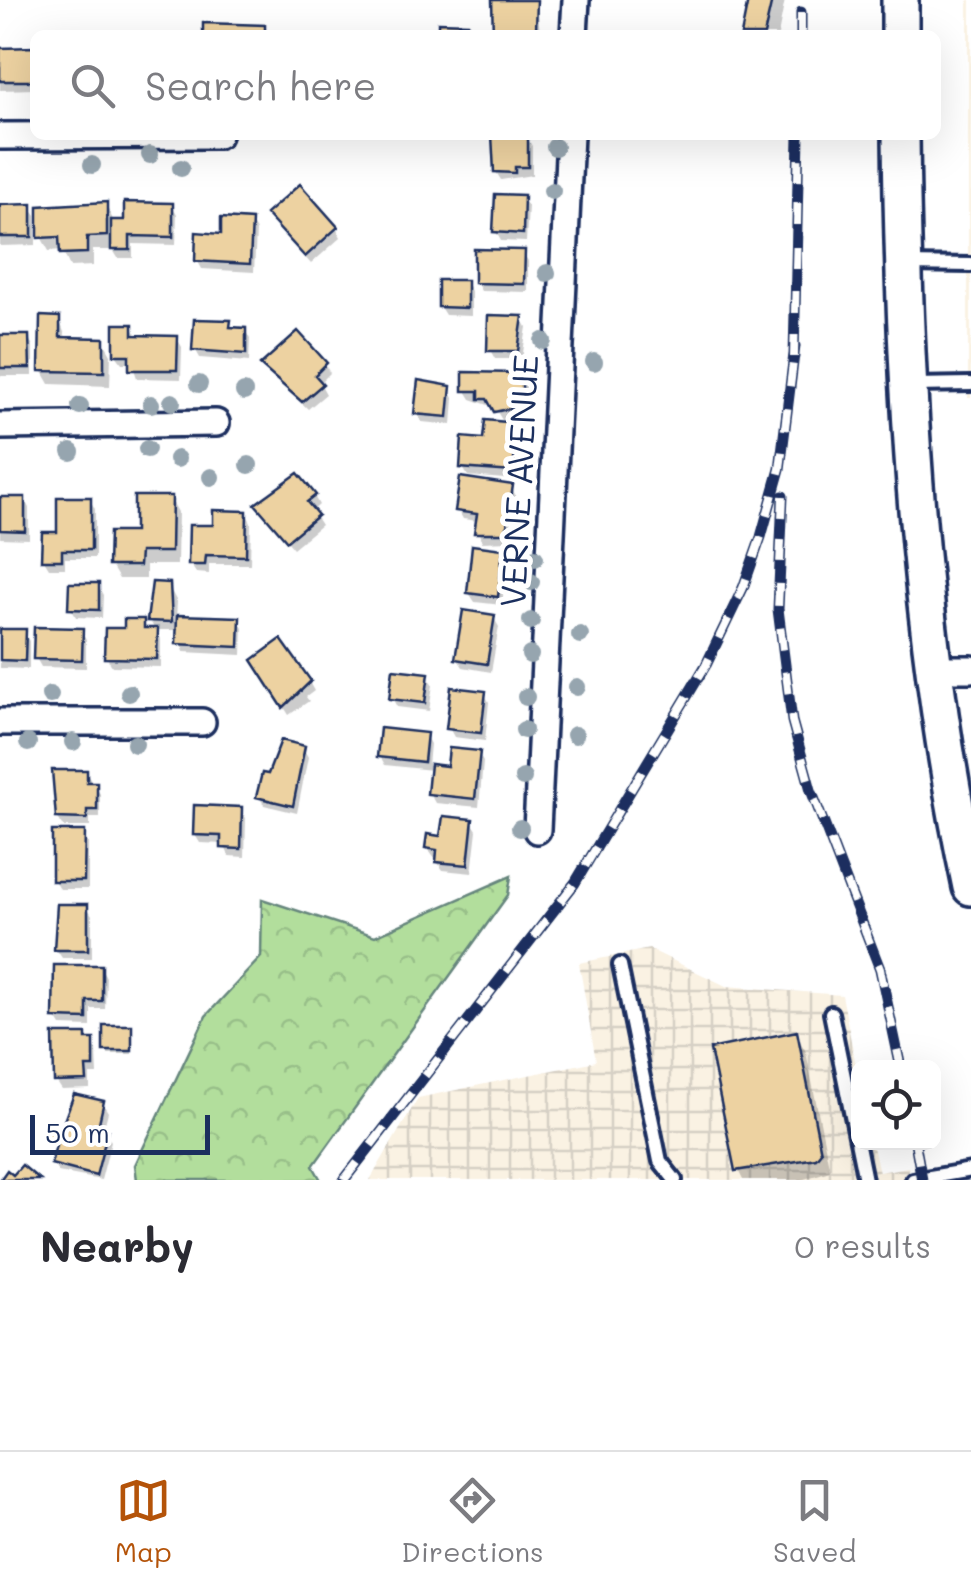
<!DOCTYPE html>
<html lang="en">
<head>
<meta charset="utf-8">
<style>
	body { margin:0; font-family:Mali,sans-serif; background:#f2f2f3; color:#2b2b33 }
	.controls { position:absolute; right:30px; bottom:30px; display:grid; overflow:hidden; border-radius:15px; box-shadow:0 10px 40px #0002 }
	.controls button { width:90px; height:90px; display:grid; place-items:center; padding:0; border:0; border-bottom:2px solid #e1e1e2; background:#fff; color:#2b2b33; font:50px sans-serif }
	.scale { position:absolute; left:30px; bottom:25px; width:180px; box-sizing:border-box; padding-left:10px; border:5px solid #1b2f5e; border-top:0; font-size:28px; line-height:35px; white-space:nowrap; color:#1b2f5e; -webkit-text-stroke:8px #fff; paint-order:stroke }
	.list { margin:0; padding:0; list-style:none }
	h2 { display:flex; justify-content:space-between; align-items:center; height:130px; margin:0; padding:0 40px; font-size:42px }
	h2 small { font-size:32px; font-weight:400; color:#7c7c81 }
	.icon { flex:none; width:55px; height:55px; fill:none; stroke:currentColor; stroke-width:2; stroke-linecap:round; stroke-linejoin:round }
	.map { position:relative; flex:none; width:971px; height:1180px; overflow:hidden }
	.search { position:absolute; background:#fff; box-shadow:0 10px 40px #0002; left:30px; right:30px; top:30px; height:110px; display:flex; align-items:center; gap:25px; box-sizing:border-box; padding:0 35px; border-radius:15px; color:#7c7c81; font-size:38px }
	.sheet { height:270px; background:#fff }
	nav { display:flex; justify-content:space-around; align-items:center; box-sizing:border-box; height:140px; border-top:2px solid #e1e1e2; background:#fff; font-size:28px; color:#7c7c81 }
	nav a { display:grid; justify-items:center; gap:5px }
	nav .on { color:#b45309 }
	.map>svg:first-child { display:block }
</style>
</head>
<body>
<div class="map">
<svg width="971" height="1180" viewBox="0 0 971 1180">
	<defs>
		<pattern id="industrial-grid" width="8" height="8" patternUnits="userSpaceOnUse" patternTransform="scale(2.5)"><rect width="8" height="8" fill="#faf2e3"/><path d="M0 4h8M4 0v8" fill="none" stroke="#d6d0c5"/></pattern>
		<pattern id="forest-crowns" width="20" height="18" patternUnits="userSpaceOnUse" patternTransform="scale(2.5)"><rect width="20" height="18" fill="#b2de9c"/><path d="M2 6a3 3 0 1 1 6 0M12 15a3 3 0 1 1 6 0" fill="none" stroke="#98bf89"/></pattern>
	</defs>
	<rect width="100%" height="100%" fill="#fff"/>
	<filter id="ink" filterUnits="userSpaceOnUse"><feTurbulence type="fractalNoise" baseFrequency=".01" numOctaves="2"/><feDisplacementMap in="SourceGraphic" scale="20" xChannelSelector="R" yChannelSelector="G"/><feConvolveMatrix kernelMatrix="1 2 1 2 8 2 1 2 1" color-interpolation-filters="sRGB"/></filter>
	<g filter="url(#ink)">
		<path fill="#faf2e3" d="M968 0H971V398H968Z"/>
		<path fill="url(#industrial-grid)" d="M649 949 726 986 842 995 858 1076V1142L872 1143 879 1172 908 1167 911 1180H370L418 1098 596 1061 579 963Z"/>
		<path fill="url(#forest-crowns)" stroke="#66867d" stroke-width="2.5" d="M511 876 508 895 313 1166 321 1180H137L135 1165 206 1016 261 957 262 899 375 936Z"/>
		<path fill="#0003" d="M495 0H537L540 35H496Z
			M749 0H785L778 35H743Z
			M0 50 35 51V89L0 90Z
			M527 137 532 146V175L501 180 496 172Z
			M522 198 528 206 526 242 501 241 496 232Z
			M106 205 114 222H127L172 205 177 214 176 245 133 244V258H118L113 250H93V266L70 267 62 250 49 251 41 237Z
			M0 207H30L36 216V245L0 246Z
			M251 222 256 231 254 272 202 269 197 260 223 237Z
			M275 223 336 228 341 237 311 264Z
			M523 252 528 261V292L481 291 476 282Z
			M466 282 471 291V316L445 315 440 307Z
			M522 318 527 327 522 359H495L490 350Z
			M59 319 67 340H103L111 354 110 386 50 384 42 370Z
			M229 322 233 329 245 330 250 339 249 362 200 358 195 349Z
			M132 326 137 335 177 338 182 347 181 379 137 378 132 363H122L116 355Z
			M28 337 33 346V376H0V338Z
			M325 365 330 373 320 383 326 394 308 409 263 366Z
			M520 376 526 385 525 414 502 420 494 407 471 399 466 391Z
			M449 389 454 398 452 425 422 422 417 414Z
			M515 425 520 434 517 480 468 476 463 468 486 442Z
			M511 487 516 496 510 541 482 542 478 521 463 519 458 510Z
			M314 496 319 505 312 511 321 525 293 548 264 513Z
			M170 498 178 512 177 565H146V579H119L111 566Z
			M0 499H24L29 508V539L0 538Z
			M90 500 95 509V558H65V568H49L44 560Z
			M246 513 251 522 250 564H209V574L196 573 190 564 215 528Z
			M502 551 507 560 502 605 475 602 469 593Z
			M168 585 177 602 176 618 238 619 243 628 242 655 184 652 179 630H156L161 639V667L112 666 107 658 126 631 142 622 147 630H155L150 621Z
			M98 586 103 595 102 618 76 617 71 608Z
			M494 618 499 627 491 672 463 667 457 658Z
			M81 630 86 639V668L41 667 36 658Z
			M0 631 24 632 29 641V669L0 668Z
			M255 661 309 682 314 691 306 697 309 701 289 715Z
			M427 676 433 685 429 711 397 707 392 698Z
			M484 693 489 702 485 741 454 737 449 728Z
			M425 735 430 744 428 766 449 768 478 753 483 762 479 807 435 803 430 794 432 770 385 765 380 756Z
			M303 748 308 757 297 813 264 805 259 796 270 777Z
			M86 772 100 794V818H90V827H63L58 818Z
			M241 810 246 818 245 857 229 856 224 844 200 843 195 835Z
			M472 822 477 830 472 873 443 870 427 848Z
			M83 834 88 843V889H60L54 881Z
			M87 907 92 915V958H62L56 949Z
			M101 968 106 977 105 1009H91V1027L61 1026 56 1018Z
			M130 1027 132 1054H108L106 1051Z
			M796 1034 806 1052 830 1171 801 1180H743L738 1170Z
			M87 1041 97 1050 98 1075H90V1089L62 1090 56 1081Z
			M103 1104 108 1112 103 1131 111 1141 101 1180 58 1172 53 1164 57 1147 48 1137Z"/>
		<path fill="#edd2a1" stroke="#1b2f5e" stroke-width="2.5" d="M492 0H537L536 30 493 35Z
			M748 0H772L764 35H741Z
			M438 22 468 23V35H438Z
			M203 23 265 25V35H203Z
			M35 47V81H0V48Z
			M492 135H528V167H515V173L494 172Z
			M300 184 338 227 305 257 266 214Z
			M495 194 524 195 523 234 493 232Z
			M107 202V236L87 237V253L60 254 59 237 38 238V206Z
			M124 202 173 203V237L130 236V250H111V220H124Z
			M32 204V237H0V205Z
			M221 218 252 220 250 264 195 261 196 232 221 234Z
			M474 249 525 250 524 284 474 283Z
			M438 280H467V308L438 307Z
			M488 315 523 316 518 351H487Z
			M40 316 60 317V337L104 338V372L39 371Z
			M194 319 231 320 230 327 246 328V354L192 350Z
			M114 324H133V335L178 336 177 370H129V355H114Z
			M298 331 327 363 315 375 323 384 302 402 260 365Z
			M0 335H29L30 368H0Z
			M463 372 522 373V406L494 412 487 399H479V391H463Z
			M418 380 451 386 448 417 414 414Z
			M485 420 517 423 513 472 460 468 462 437 483 439Z
			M298 473 316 495 307 502 318 515 287 541 255 504Z
			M460 477 513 485 506 533H474L477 514 455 511Z
			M134 496H172L171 552H140L139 566H108L109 532H134Z
			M0 497H25V531L0 530Z
			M57 497H91V550H62V560H41L42 532H57Z
			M213 510 247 511 246 556 206 555 205 565H188L189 525H213Z
			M472 545 503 549 498 597 467 593Z
			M152 582 170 583 172 622 147 621Z
			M69 583H99V610L68 609Z
			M463 610 495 615 487 664 455 659Z
			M177 615 240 617 239 647 176 644Z
			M124 619H144V628H158L157 659 104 658 105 628H124Z
			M34 627 83 628 82 660 33 659Z
			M0 629H26L25 661 0 660Z
			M281 639 311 681 283 708 252 660Z
			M393 669 429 673 425 703 389 699Z
			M451 687 486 691 481 733 446 729Z
			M380 728 427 733 424 762 377 757Z
			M281 740 305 746 293 806 256 797 262 773 268 774Z
			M449 748 480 751 475 799 427 794 430 764 447 766Z
			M52 770H87V782H97V810H87V819L56 818Z
			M194 805 242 807 241 849 221 848V836L193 835Z
			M443 816 473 819 468 865 436 862 437 850 425 848 427 834 440 836Z
			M52 831H85L84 881H52Z
			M57 904H88V950H54Z
			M54 965H102V1001H87V1019L53 1018Z
			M103 1025H132V1051H103Z
			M797 1031 821 1152 816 1158 735 1171 710 1049Z
			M53 1034H86V1039H94V1067H86L87 1081 54 1082Z
			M74 1094 104 1101 98 1127 108 1130 96 1176 51 1164 57 1141 45 1137 48 1126 61 1129Z
			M22 1165 40 1180H0L7 1170 13 1175Z"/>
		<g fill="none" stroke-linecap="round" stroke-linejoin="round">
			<defs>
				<path id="lane" d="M906 264 971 265
					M914 385 971 384
					M620 965 660 1161 675 1180
					M831 1013 865 1180
					M913 1180 971 1170"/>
				<path id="street" d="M574 35 576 0
					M0 136 218 135
					M0 426 216 423
					M932 669H971
					M0 722H202
					M537 830 570 135"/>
				<path id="secondary" d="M900 0V35
					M901 135C904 387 918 640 971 887"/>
			</defs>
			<use href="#lane" stroke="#1b2f5e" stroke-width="20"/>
			<use href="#street" stroke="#1b2f5e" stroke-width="32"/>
			<use href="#secondary" stroke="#1b2f5e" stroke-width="42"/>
			<use href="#lane" stroke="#fff" stroke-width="12"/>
			<use href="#street" stroke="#fff" stroke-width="25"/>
			<use href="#secondary" stroke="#fff" stroke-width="35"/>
			<defs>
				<path id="rail" d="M801 35V12
					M794 357 799 135
					M783 496 778 609 792 721 811 790 880 969 901 1068
					M915 1142 922 1180
					M344 1180 575 883 706 665 743 588 761 537 780 469 795 346"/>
			</defs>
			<use href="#rail" stroke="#1b2f5e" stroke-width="11"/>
			<use href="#rail" stroke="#fff" stroke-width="8" stroke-dasharray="22" stroke-linecap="butt"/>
		</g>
		<g fill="#96a5af">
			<circle cx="555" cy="147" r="9"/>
			<circle cx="150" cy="155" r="9"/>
			<circle cx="92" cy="165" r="9"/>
			<circle cx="181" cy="168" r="9"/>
			<circle cx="552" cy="191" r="9"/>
			<circle cx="547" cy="273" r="9"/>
			<circle cx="543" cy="341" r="9"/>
			<circle cx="594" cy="362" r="9"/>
			<circle cx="199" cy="384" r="9"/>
			<circle cx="244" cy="392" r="9"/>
			<circle cx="172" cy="402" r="9"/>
			<circle cx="151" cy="404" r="9"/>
			<circle cx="80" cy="406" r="9"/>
			<circle cx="147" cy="449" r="9"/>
			<circle cx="71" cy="452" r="9"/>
			<circle cx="177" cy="459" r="9"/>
			<circle cx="249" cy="465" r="9"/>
			<circle cx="211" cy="477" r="9"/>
			<circle cx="535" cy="558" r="9"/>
			<circle cx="531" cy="582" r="9"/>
			<circle cx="531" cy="621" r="9"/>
			<circle cx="580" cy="635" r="9"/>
			<circle cx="530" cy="655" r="9"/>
			<circle cx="577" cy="687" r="9"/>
			<circle cx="129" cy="693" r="9"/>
			<circle cx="50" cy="695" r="9"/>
			<circle cx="526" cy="697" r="9"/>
			<circle cx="524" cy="730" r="9"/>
			<circle cx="575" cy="735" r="9"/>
			<circle cx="73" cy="742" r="9"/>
			<circle cx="28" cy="743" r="9"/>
			<circle cx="135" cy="744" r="9"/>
			<circle cx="523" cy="778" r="9"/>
			<circle cx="520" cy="828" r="9"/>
		</g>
	</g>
	<g text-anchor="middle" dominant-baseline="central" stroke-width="10" stroke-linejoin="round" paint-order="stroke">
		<g font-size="35" fill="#1b2f5e" stroke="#fff">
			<text transform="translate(518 481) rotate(-87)">VERNE AVENUE</text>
		</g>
	</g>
</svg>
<div class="controls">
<button><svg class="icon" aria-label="locate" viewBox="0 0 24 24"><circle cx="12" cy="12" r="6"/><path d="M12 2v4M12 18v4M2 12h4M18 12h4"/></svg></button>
</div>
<div class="scale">50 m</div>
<div class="search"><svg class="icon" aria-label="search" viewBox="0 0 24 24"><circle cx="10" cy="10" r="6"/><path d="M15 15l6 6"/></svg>Search here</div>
</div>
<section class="sheet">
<h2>Nearby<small>0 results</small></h2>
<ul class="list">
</ul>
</section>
<nav>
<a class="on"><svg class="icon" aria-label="map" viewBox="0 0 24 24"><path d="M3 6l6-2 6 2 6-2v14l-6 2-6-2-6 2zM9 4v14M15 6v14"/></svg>Map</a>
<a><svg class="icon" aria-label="directions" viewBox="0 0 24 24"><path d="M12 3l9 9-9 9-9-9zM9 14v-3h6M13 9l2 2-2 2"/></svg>Directions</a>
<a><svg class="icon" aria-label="saved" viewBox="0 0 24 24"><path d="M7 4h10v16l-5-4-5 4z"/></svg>Saved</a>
</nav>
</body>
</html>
